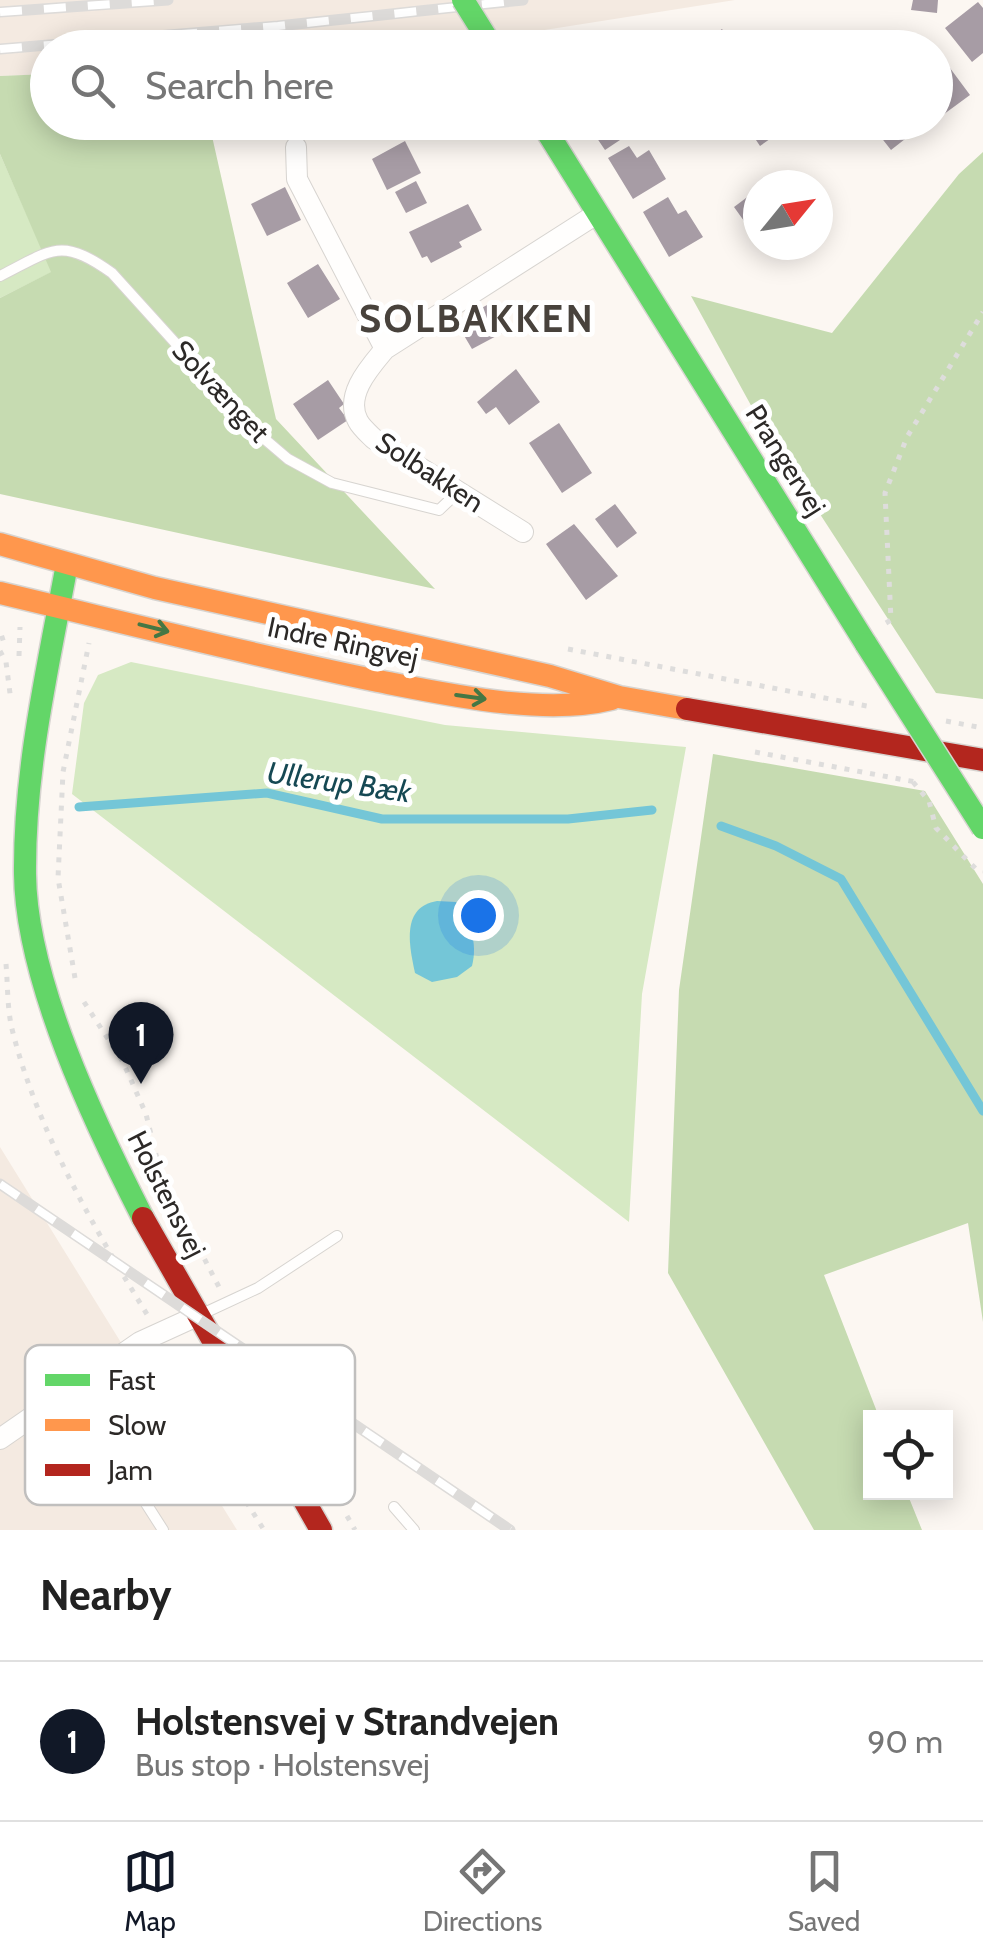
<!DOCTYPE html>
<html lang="en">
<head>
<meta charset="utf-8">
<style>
	body { margin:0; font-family:Cabin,sans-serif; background:#f2f2f2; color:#222 }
	.controls { position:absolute; right:30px; bottom:30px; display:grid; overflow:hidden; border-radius:0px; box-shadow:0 5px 25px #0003 }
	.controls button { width:90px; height:90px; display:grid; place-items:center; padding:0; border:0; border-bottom:2px solid #e0e0e0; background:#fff; color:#222; font:50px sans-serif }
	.compass { position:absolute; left:743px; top:170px; width:90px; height:90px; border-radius:50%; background:#fff; box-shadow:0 5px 25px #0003; rotate:60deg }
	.you { position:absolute; left:478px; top:915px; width:35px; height:35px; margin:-25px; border:8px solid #fff; border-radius:50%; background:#1a73e8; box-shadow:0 0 0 15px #1a73e833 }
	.badge { display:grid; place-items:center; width:65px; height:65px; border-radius:50%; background:#111827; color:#fff; font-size:32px; font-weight:700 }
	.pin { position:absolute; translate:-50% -82px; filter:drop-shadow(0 2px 5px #0008) }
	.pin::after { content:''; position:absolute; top:52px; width:35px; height:30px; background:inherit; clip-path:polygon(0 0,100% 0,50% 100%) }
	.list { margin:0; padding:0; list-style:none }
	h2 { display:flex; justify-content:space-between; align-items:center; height:130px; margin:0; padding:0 40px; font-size:42px }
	h2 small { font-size:32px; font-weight:400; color:#767676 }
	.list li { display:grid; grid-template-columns:65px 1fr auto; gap:30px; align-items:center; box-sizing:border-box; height:160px; padding:0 40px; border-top:2px solid #e0e0e0 }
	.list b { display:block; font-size:38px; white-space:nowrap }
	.list p { margin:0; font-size:32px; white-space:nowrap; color:#767676 }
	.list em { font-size:32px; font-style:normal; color:#767676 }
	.icon { flex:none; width:55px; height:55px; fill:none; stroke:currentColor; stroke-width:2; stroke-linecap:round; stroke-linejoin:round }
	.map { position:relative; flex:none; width:983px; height:1530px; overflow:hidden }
	.search { position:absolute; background:#fff; box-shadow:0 5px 25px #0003; left:30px; right:30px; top:30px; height:110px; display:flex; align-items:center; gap:25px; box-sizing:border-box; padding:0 35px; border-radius:55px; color:#767676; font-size:38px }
	.sheet { height:290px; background:#fff }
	nav { display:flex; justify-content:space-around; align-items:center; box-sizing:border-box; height:140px; border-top:2px solid #e0e0e0; background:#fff; font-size:28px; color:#767676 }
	nav a { display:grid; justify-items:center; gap:5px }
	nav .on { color:#111827 }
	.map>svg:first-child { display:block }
</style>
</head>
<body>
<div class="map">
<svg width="983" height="1530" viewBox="0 0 983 1530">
	<rect width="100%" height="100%" fill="#fcf7f2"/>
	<path fill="#f4eae1" d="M0 0H735L436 47 48 48 47 74 0 76Z
		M0 1147 237 1530H0Z"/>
	<path fill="#d6e9c3" d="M0 154 52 272 0 298Z
		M131 662 445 725 686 747 642 994 629 1222 72 794 84 703 98 675Z"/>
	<path fill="#c6dbb1" d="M47 74 48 122 209 123 276 419 435 589 0 494V298L51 272 0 154V76Z
		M983 152V699L936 693 759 420 691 296 832 333 959 174Z
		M713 754 925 791 983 884V1322L968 1223 824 1275 879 1417 870 1418V1492L907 1493 922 1530H814L668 1273 679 990Z"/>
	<path fill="#74c6d7" d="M437 901 456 902C470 923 478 942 472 966L457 977 432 982 415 973C409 945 401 907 437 901Z"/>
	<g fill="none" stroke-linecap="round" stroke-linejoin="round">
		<path stroke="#74c6d7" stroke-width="9" d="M79 807 267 793 382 819H568L652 810
			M721 826 776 846 841 879 983 1111"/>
	</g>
	<path fill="#a79ca5" d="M913 0H938L937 13 911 10Z
		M978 2 983 8V53L972 62 945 28Z
		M722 29 732 44 750 31 762 48H696Z
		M947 64 970 95 936 120V72Z
		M586 122H647L605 150Z
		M744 122H769L777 134 760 146Z
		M869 122H921L923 125 891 150Z
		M405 141 421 173 387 190 372 159Z
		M629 146 637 158 649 150 666 179 633 199 608 158Z
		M416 181 427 203 406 213 395 192Z
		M285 187 301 220 267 236 251 204Z
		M750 195 754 200V208L744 221 734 207Z
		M668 197 678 214 686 210 703 237 669 257 643 212Z
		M468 204 482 230 459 242 462 247 431 263 427 256 422 258 409 232Z
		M318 264 340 299 308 318 287 283Z
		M487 305 502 333 472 349 456 322Z
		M516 369 540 402 509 425 496 407 486 414 477 402Z
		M328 380 344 404 339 408 348 420 318 440 293 404Z
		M559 423 592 473 562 493 529 443Z
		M615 504 637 533 617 548 595 519Z
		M574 524 618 576 586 600 546 544Z"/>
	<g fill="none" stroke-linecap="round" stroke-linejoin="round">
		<defs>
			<path id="lane" d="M0 276C52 250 60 236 112 273L254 430 288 459 332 483 439 510 459 491
				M200 1315 258 1288 337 1236
				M73 1389 163 1530
				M394 1507 414 1530"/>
			<path id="street" d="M296 147 297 179 385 349
				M523 532 374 439C369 434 361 427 358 421 344 395 370 367 385 349L598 213
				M0 1439 140 1342 197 1316"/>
			<path id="fast" d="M541 122 866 644
				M67 564C48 667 24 769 25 874 26 980 95 1124 143 1218"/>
			<path id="slow" d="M0 544 155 588 550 676 619 697 687 709
				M0 593C126 623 251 655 378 681 445 694 544 716 611 699"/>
			<path id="jam" d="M687 709 983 760
				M143 1218 321 1530"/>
		</defs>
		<use href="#lane" stroke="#d7d4d0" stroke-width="12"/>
		<use href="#street" stroke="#d7d4d0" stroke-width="22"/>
		<use href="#fast" stroke="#d7d4d0" stroke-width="25"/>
		<use href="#slow" stroke="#d7d4d0" stroke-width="25"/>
		<use href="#jam" stroke="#d7d4d0" stroke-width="25"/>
		<path stroke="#dedddc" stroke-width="5" stroke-dasharray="5 8" stroke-linecap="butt" d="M886 623 891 620 885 493 907 437 983 312
			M0 639 12 635
			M568 649 872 707
			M0 651 6 662 11 701
			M19 656 20 627
			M946 721 983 728
			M755 752 921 783
			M913 782 929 801 936 828 976 869 983 871
			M6 964C8 987 7 1011 13 1033 39 1134 94 1228 148 1316
			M75 978 58 878 63 772 89 643
			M84 1002 123 1062 146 1114 161 1175 220 1289
			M168 1352 240 1492 264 1530
			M347 1516 355 1530"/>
		<use href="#lane" stroke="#fffefd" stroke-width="10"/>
		<use href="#street" stroke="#fffefd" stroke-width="20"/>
		<use href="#fast" stroke="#63d668" stroke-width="22"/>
		<use href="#slow" stroke="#ff974d" stroke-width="22"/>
		<use href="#jam" stroke="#b3261e" stroke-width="22"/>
		<defs>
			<path id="rail" d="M0 12 168 0
				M0 49 278 26 523 0
				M0 1184 510 1530"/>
		</defs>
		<use href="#rail" stroke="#dddbd9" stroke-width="11"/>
		<use href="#rail" stroke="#fff" stroke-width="8" stroke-dasharray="22" stroke-linecap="butt"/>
		<defs>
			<path id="fast-bridge" d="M463 0 493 48
				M866 644 983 828"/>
		</defs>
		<use href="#fast-bridge" stroke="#d7d4d0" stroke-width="25" stroke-linecap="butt"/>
		<use href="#fast-bridge" stroke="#63d668" stroke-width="22"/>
	</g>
	<defs><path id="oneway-shaft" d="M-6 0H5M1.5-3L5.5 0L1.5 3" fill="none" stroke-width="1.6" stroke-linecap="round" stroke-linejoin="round" transform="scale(2.5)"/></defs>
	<g stroke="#457744">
		<use href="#oneway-shaft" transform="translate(154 628) rotate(14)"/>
		<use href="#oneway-shaft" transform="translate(471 697) rotate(8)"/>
	</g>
	<g text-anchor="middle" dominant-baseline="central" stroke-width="10" stroke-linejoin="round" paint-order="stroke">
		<g font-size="28" fill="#2c2927" stroke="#fff">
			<text transform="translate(221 391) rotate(47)">Solvænget</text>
			<text transform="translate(786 460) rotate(58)">Prangervej</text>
			<text transform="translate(430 472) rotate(33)">Solbakken</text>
			<text transform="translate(343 642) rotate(12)">Indre Ringvej</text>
			<text transform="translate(167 1194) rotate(63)">Holstensvej</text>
		</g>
		<g font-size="30" font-style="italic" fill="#154853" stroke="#fff">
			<text transform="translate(339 782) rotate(8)">Ullerup Bæk</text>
		</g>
		<g font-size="38" font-weight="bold" letter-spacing="2.5" fill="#48423c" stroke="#fff">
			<text x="477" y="318">SOLBAKKEN</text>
		</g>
	</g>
	<rect x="25" y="1345" width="330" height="160" rx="15" fill="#fff" stroke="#c0bfbe" stroke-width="2.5"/>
	<rect x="45" y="1374" width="45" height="12" fill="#63d668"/>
	<rect x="45" y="1419" width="45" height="12" fill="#ff974d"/>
	<rect x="45" y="1464" width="45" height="12" fill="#b3261e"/>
	<g font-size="28" fill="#2c2927">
		<text x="108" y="1390">Fast</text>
		<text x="108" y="1435">Slow</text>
		<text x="108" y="1480">Jam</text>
	</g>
</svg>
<div class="controls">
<button><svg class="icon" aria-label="locate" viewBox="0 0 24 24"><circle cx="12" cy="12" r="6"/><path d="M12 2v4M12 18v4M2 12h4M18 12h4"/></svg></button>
</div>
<svg class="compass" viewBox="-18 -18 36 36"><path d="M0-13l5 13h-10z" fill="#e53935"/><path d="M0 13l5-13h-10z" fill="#767676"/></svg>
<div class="you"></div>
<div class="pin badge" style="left:141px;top:1084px">1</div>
<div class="search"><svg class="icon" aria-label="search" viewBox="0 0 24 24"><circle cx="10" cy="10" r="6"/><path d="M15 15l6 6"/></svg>Search here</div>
</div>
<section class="sheet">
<h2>Nearby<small></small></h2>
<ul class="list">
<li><span class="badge">1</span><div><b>Holstensvej v Strandvejen</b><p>Bus stop · Holstensvej</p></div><em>90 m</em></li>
</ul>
</section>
<nav>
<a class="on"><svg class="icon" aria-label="map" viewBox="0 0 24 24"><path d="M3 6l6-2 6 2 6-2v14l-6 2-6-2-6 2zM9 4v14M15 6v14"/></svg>Map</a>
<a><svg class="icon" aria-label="directions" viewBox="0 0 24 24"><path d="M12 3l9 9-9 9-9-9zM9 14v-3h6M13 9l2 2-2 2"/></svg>Directions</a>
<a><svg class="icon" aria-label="saved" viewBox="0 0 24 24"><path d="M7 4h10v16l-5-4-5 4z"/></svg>Saved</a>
</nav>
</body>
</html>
